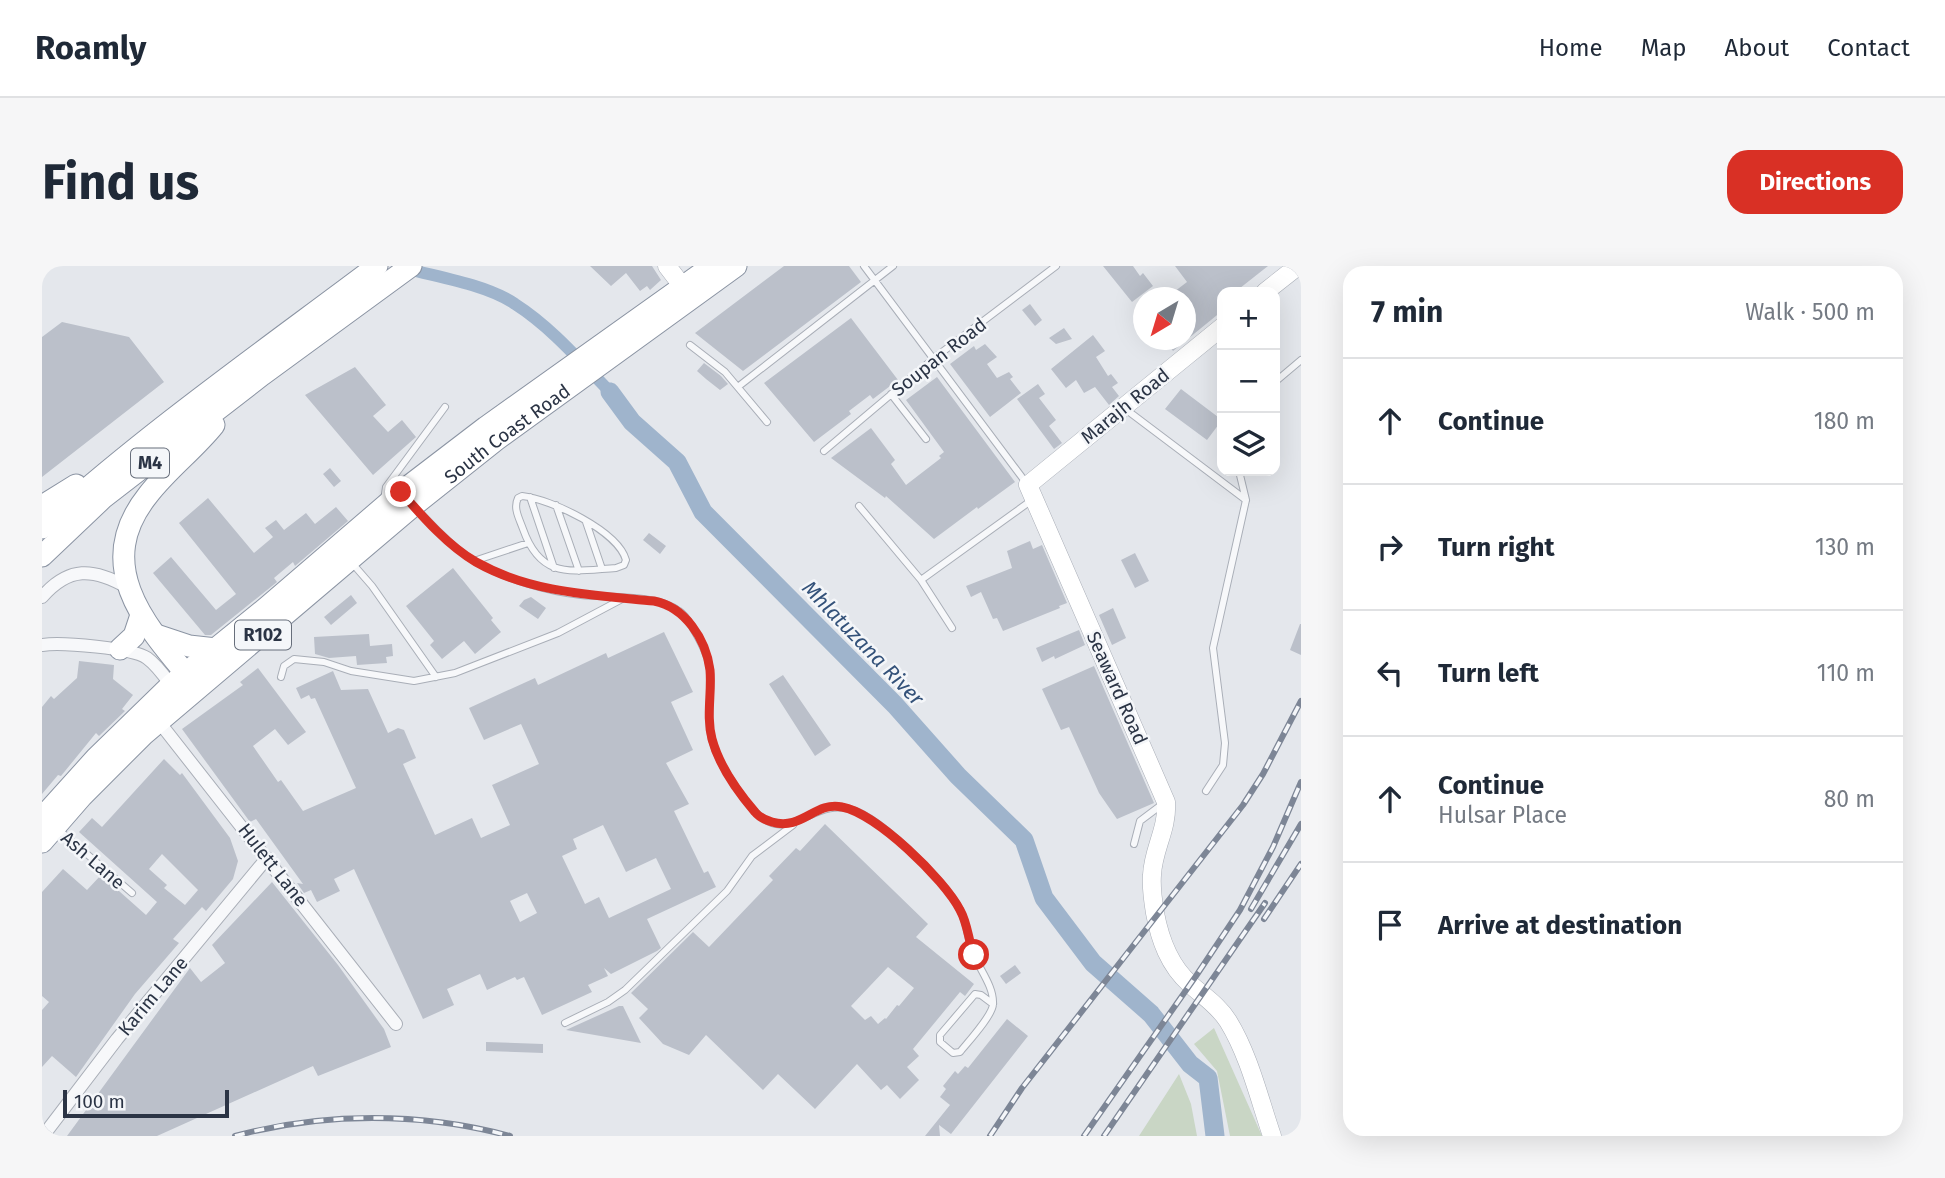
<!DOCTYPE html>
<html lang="en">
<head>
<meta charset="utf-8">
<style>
	body { margin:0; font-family:"Fira Sans",sans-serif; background:#f6f6f7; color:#1f2937 }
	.controls { position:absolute; right:21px; top:21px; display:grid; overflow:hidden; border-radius:14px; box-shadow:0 7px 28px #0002 }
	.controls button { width:63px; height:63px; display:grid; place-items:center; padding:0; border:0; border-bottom:2px solid #e0e1e3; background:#fff; color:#1f2937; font:35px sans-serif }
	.compass { position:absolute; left:1091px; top:21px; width:63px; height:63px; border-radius:50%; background:#fff; box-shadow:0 7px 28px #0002; rotate:218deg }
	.scale { position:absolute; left:21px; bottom:18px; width:166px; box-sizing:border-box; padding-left:7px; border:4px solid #2b3445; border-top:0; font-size:19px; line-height:24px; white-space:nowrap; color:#2b3445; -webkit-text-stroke:5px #f4f6f9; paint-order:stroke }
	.stop { position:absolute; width:21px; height:21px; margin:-16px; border:5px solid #d93025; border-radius:50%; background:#fff }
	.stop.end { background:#d93025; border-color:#fff; box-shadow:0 2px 7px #0008 }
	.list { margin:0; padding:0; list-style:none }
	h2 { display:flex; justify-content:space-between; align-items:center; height:91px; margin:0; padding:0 28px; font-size:30px }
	h2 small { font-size:23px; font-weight:400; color:#747a83 }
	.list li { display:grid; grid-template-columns:46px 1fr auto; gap:21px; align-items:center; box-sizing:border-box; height:126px; padding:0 28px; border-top:2px solid #e0e1e3 }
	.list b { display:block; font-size:26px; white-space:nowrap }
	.list p { margin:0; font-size:23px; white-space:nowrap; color:#747a83 }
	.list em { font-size:23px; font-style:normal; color:#747a83 }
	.icon { flex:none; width:38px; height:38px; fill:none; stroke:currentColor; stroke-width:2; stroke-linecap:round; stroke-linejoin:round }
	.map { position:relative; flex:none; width:1259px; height:870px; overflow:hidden; border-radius:21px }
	header { display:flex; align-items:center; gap:42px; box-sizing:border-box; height:98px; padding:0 35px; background:#fff; border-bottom:2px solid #e0e1e3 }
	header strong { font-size:33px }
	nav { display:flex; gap:38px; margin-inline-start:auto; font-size:24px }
	.intro { display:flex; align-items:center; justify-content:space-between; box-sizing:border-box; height:168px; padding:0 42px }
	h1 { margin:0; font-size:49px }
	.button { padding:18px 32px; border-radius:21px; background:#d93025; color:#fff; font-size:24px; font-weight:700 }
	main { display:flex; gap:42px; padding:0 42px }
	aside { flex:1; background:#fff; border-radius:21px; box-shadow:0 7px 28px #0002 }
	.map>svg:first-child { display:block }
</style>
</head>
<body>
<header>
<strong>Roamly</strong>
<nav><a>Home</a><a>Map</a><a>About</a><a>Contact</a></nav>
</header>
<div class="intro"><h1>Find us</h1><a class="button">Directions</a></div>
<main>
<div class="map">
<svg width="1259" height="870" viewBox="0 0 1259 870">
	<rect width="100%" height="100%" fill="#e4e7ec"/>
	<path fill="#c9d6c5" d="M1172 762 1220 870H1188L1175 805 1152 778Z
		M1137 808 1149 838 1155 870H1097Z"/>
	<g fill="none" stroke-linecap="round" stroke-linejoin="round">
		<path stroke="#9fb4cc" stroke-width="12" d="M361 2C393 10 446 19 473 38 509 61 538 95 568 126"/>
		<path stroke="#9fb4cc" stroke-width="19" d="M568 126 590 156 635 196 661 246 853 439 916 510 982 574 1002 632 1051 697 1109 748 1148 798 1166 812 1173 870"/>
	</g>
	<path fill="#bbc0ca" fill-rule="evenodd" d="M548 0H610L619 14 608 24 605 20 598 25 584 7 569 20Z
		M742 0H807L819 16 701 105 653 67Z
		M1061 0H1091L1098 10 1101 7 1111 20 1090 36Z
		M1133 0H1226L1193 26H1180V45L1131 85 1123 74H1144V32H1124L1145 16Z
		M988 38 1000 54 993 60 980 44Z
		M809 52 856 114 831 133 828 129 807 145 809 148 772 176 722 117Z
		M20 56 87 71 122 116 0 211V71Z
		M1022 62 1030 73 1014 78 1007 72Z
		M1051 69 1063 85 1054 91 1066 110 1069 108 1076 117 1070 121 1077 130 1067 139 1053 121 1042 127 1034 114 1024 122 1009 103Z
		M943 78 955 91 945 98 955 112 967 106 971 111 968 113 979 127 948 151 908 98 932 80 934 84Z
		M662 97 679 110 686 118 678 124 664 113 655 105Z
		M313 101 344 139 331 150 346 166 360 154 374 171 331 209 263 129Z
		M895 111 973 216 936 243 935 241 892 273 844 230 843 232 789 192 829 162 853 194 849 198 864 219 899 192 897 190 902 186 864 134Z
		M996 118 1003 128 997 132 1014 154 1007 160 1020 177 1012 183 975 133Z
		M1139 123 1180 154 1165 174 1123 143Z
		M288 202 299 215 292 221 281 208Z
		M166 232 212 287 231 271 223 262 234 254 242 264 264 247 273 258 294 241 306 255 253 300 251 296 232 312 235 316 169 369H163L111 307 129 291 174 344 194 328 137 257Z
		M607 267 624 280 618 288 601 274Z
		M988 275 991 283 1000 279 1025 337 1017 340 1018 342 961 365 955 352 951 353 939 326 929 331 924 320 970 302 965 285Z
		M1093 287 1107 315 1093 322 1079 294Z
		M411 302 451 352 449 354 459 366 433 388 422 375 400 393 388 379 392 375 364 340Z
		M309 329 315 337 289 359 282 351Z
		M489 331 504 342 496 353 477 340 482 334Z
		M1071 342 1084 372 1070 379 1057 349Z
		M1258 358H1259V389L1248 384Z
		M1037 364 1043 379 1013 393 1012 390 1000 396 994 382Z
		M622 366 651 426 629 436 651 484 624 497 647 538 632 545 662 607 666 605 674 621 605 653 619 682 615 685 569 708 562 702 566 710 546 719 550 726 500 749 482 711 475 714 473 711 445 724 438 708 405 723 412 739 381 753 312 603 292 613 298 625 275 636 269 624 262 627 255 617 261 618 214 553 208 556 140 463 201 419 198 416 216 402 264 466 246 479 233 463 211 480 236 516 239 514 261 545 314 522 273 432 269 433 267 429 259 433 254 422 291 405 299 424 326 423 346 467 356 462 362 464 374 492 361 498 393 569 430 552 439 572 468 559 450 519 497 498 479 458 442 474 427 442 493 412 496 419 564 387 566 392ZM561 559 584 606 614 592 629 623 567 652 557 631 543 638 520 590 535 583 531 573ZM485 627 495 647 478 656 468 635Z
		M327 368 328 380 350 378 351 390 344 391 345 397 315 399 314 390 287 392 273 388 272 371Z
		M37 395 72 399 71 413 91 429 80 443 83 445 57 470 54 467 19 510 16 509 0 528V441L9 430 12 433 35 412Z
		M1052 400 1112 537 1075 553 1057 527 1027 461 1019 464 1000 423Z
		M741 409 789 479 773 490 727 418Z
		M122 493 138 509 140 507 188 572 196 595 191 613 164 645 160 641 131 673 137 677 93 728 34 811 10 790 0 801V744L7 736 0 730V626L21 603 45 624 59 609 104 649 115 636 37 566 50 552 60 561ZM120 588 156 624 143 639 122 622 125 619 107 603Z
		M783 558 886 658 874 671 932 718 923 730 918 726 871 783 877 790 865 801 877 814 858 833 845 819 839 824 815 798 773 843 736 808 721 824 664 769 647 789 621 778 597 752 606 743 589 727 651 666 667 681 731 614 727 610 754 582 758 585ZM846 701 872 722 857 740 855 739 844 753 843 752 836 758 829 750 823 754 809 740Z
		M230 616 296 699 342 763 349 781 276 810 271 800 115 870H25L148 702 159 716 183 697 170 679Z
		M973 699 979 707 964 718 958 710Z
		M577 740H581L599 777 524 764Z
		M965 753 986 770 909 868 897 859 898 870H883L908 839 898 831 904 823 901 820 913 805 916 808 923 800 926 802Z
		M444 776 501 778V787L444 785Z"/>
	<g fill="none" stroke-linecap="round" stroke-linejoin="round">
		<defs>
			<path id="lane" d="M822 0 985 218
				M648 79 683 106 725 156
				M1233 116 1259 94
				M697 120 851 0
				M849 128 884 173
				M1082 142 1204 234 1171 382 1183 477 1181 499 1164 525
				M782 185 891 93 1014 0
				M1197 205 1204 234
				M480 230C509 233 576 265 584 294L582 299 574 302C529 305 499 314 481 263 477 252 471 242 476 232Z
				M488 231 512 302
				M342 234 344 221 403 141
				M514 239 537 305
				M817 240 879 314 990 234
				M374 243C393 261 411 283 434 296 464 313 504 325 539 329 567 332 616 328 637 345 645 350 648 358 653 366 660 378 667 391 668 405 670 428 664 451 670 474 676 496 690 516 703 534 747 593 767 524 816 546 845 559 904 616 918 644 926 658 925 674 932 689 938 704 952 721 951 738 951 749 926 776 918 786L911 787 898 776V769L933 728 939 729 951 738
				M544 256 560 303
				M432 295 486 277
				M310 297 330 320 394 411
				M879 314 910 362
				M239 411 242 400 252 393 282 396 309 405 372 415 413 407 516 367 580 333
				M17 564 90 627
				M1092 578 1098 555 1122 537
				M523 757 566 736 583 724 685 625 710 590 751 559"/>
			<path id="street" d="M0 331C27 300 51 302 85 321
				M0 379C19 376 91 382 105 392 116 400 123 411 131 422
				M114 452 354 758
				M1 870 75 773 225 592"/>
			<path id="secondary" d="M625 0 648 30
				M1223 26 1256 0
				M1180 61 986 219 1124 536C1126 563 1111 583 1110 609 1109 621 1111 635 1113 647 1118 674 1127 699 1148 718 1161 730 1176 739 1186 755 1207 789 1217 832 1230 870"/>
			<g id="highway">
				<path d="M0 240 34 219"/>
				<path d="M0 262C105 167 222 85 335 0"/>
				<path d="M0 290 61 232 220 109 369 0"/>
				<path d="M114 369 147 380 174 383"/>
				<path d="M78 383 92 370 99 349"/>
				<path d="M151 416C104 360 49 300 106 229 126 203 152 184 172 159"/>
				<path d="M0 552 54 492 129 419 224 342 359 226 444 161 670 0"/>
				<path id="s1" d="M0 576 40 530 101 469 371 240 454 174 694 0"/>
			</g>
		</defs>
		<use href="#lane" stroke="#a9aeb7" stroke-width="8"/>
		<use href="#street" stroke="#a9aeb7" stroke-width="14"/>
		<use href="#secondary" stroke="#a9aeb7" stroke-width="19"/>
		<use href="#highway" stroke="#8b94a3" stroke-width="23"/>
		<use href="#lane" stroke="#f7f8fa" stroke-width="6"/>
		<use href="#street" stroke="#f7f8fa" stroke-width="12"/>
		<use href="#secondary" stroke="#fff" stroke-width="18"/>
		<use href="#highway" stroke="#fff" stroke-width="21"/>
		<defs>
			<path id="rail" d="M1209 643 1259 558
				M1222 653 1259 598
				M193 870C281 846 380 846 468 870
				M948 870 980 822 1201 539 1221 508 1259 435
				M1042 870 1154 710 1198 644 1231 581 1259 516
				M1062 870 1223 637"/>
		</defs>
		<use href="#rail" stroke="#7d8696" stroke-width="6"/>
		<use href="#rail" stroke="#f4f6f9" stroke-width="3.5" stroke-dasharray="10" stroke-linecap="butt"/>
	</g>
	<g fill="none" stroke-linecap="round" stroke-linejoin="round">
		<path stroke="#d93025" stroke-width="9" d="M359 226C380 250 406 280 434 296 489 327 551 329 612 335 643 341 664 373 668 404 670 427 664 450 670 473 677 499 695 525 713 546 717 551 723 554 730 556 760 565 773 535 800 541 834 547 902 613 918 644 926 658 926 674 932 689"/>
	</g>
	<g text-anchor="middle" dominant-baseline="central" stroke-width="5" stroke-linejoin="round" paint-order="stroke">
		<g fill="#f4f6f9" stroke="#676e7b" stroke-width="2">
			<rect x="89" y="182.5" width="38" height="29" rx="5"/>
			<rect x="193" y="354.5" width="56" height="29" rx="5"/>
		</g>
		<g font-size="18" font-weight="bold" fill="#2b3445">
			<text x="108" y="197">M4</text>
			<text x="221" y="369">R102</text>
		</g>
		<g font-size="19" fill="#2b3445" stroke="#f4f6f9">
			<text transform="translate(897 91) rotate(-38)">Soupan Road</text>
			<text transform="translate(1083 140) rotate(-39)">Marajh Road</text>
			<text stroke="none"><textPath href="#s1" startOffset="620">South Coast Road</textPath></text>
			<text transform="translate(1075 422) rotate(66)">Seaward Road</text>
			<text transform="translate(51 594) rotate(41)">Ash Lane</text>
			<text transform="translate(231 599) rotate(52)">Hulett Lane</text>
			<text transform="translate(111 730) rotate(-50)">Karim Lane</text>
		</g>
		<g font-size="21" font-style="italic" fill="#34527a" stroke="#f4f6f9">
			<text transform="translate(821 377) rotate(46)">Mhlatuzana River</text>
		</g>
	</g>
</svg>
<div class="controls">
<button>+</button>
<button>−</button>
<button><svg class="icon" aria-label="layers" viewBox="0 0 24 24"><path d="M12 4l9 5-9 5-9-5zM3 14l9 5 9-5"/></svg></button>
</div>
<svg class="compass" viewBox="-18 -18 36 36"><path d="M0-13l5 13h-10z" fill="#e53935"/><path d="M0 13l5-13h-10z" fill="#747a83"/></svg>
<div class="scale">100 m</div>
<div class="stop" style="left:932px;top:689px"></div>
<div class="stop end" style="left:359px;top:226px"></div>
</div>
<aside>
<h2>7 min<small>Walk · 500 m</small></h2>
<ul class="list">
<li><svg class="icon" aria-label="ahead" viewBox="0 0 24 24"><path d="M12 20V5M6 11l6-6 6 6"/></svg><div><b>Continue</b></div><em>180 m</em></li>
<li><svg class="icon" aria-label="right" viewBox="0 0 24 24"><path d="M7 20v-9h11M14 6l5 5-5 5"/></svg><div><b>Turn right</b></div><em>130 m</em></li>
<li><svg class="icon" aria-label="left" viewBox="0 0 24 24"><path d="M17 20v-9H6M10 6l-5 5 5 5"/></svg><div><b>Turn left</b></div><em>110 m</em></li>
<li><svg class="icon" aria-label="ahead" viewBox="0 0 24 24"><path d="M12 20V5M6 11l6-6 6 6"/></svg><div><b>Continue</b><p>Hulsar Place</p></div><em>80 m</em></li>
<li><svg class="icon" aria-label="arrive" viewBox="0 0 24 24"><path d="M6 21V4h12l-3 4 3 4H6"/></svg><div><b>Arrive at destination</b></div></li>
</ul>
</aside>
</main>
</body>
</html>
